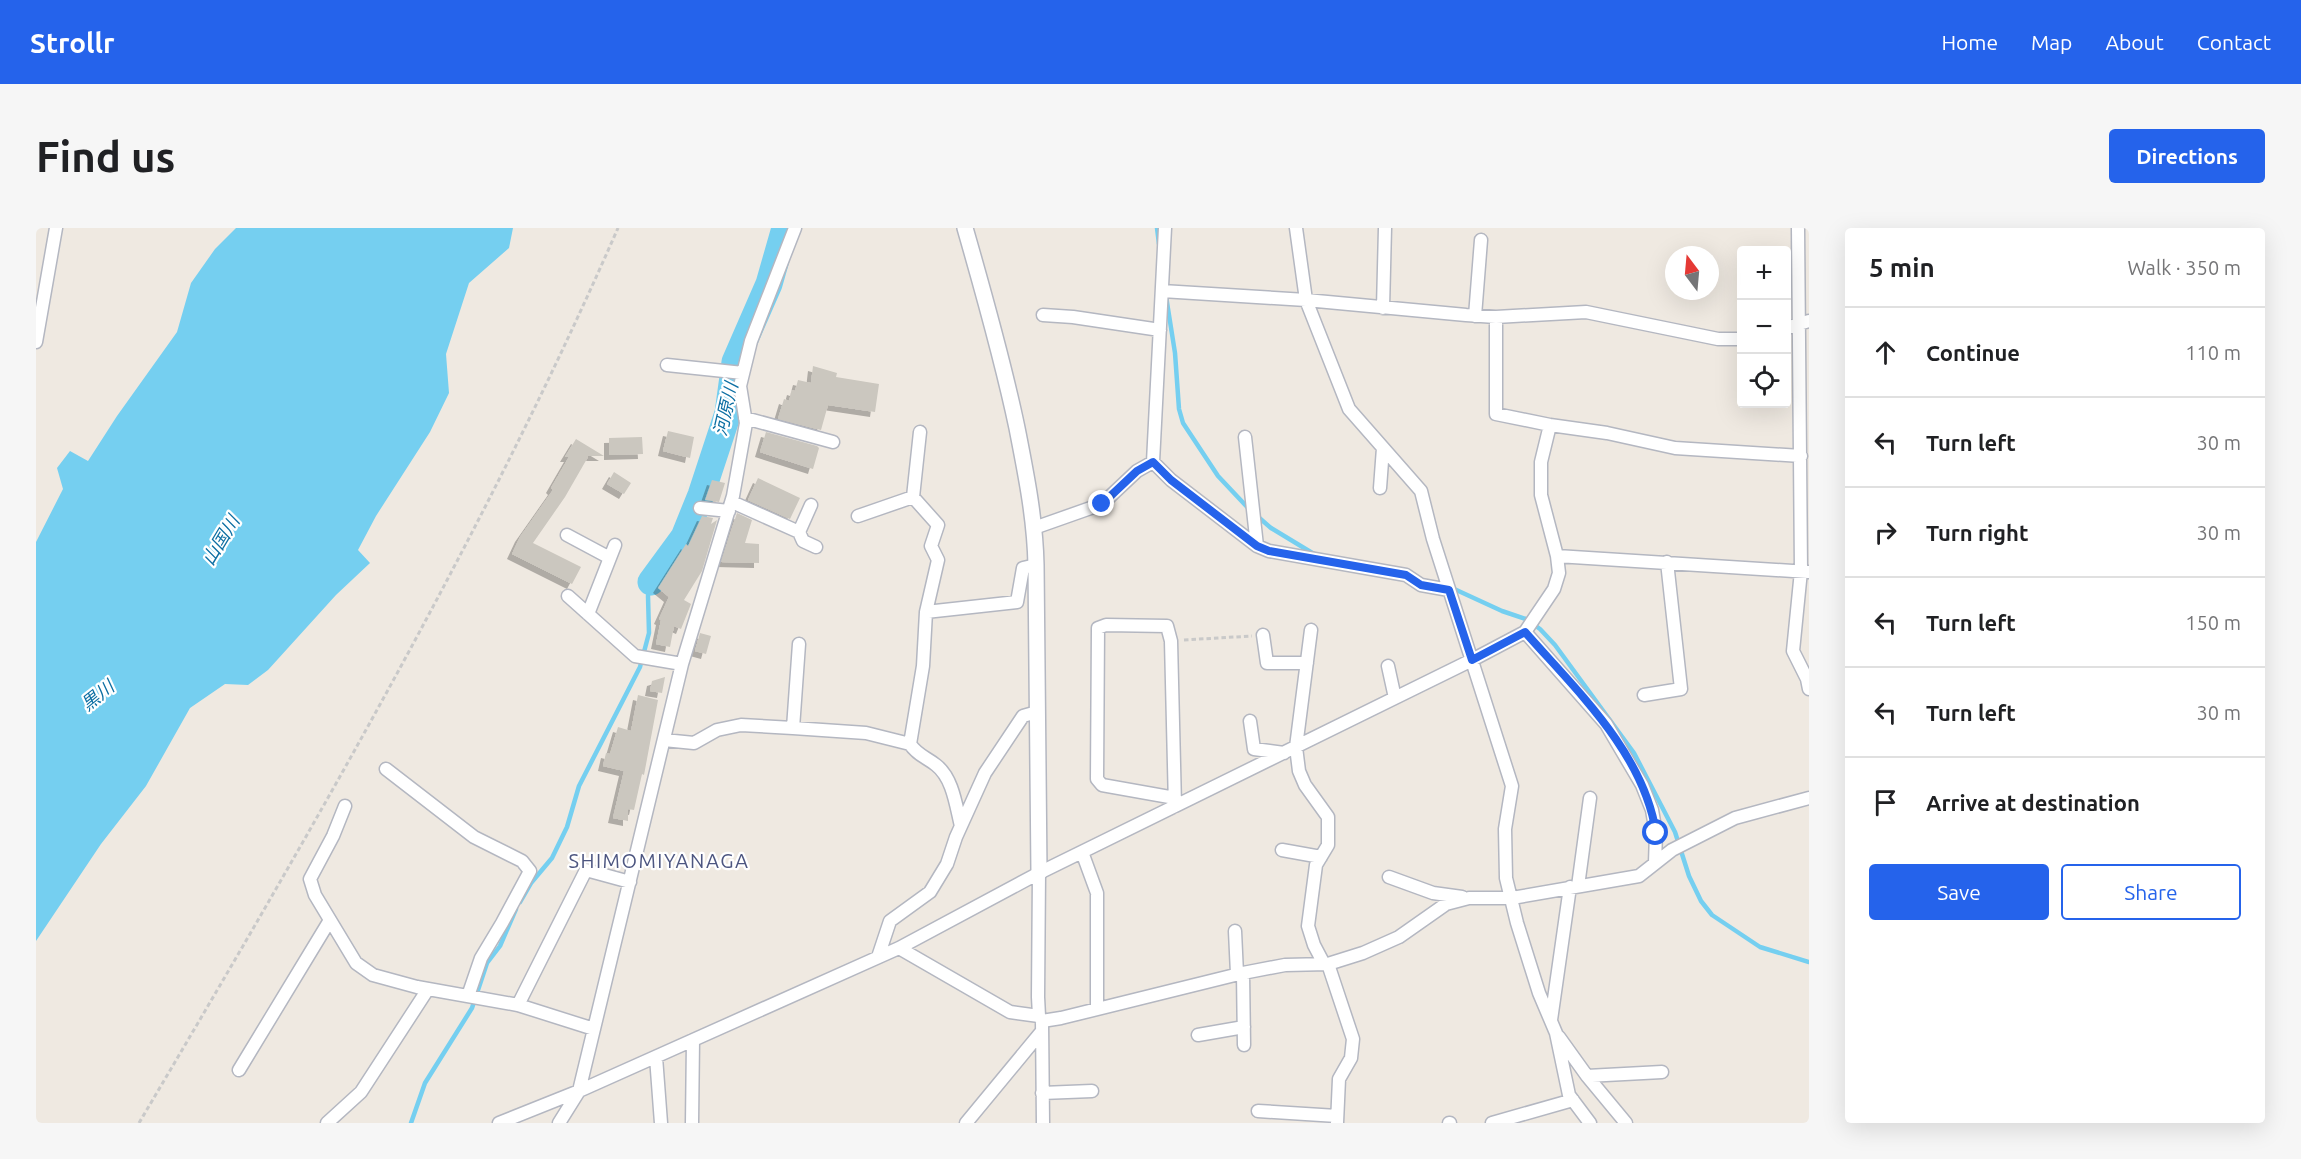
<!DOCTYPE html>
<html lang="en">
<head>
<meta charset="utf-8">
<style>
	body { margin:0; font-family:Ubuntu,"Noto Sans JP",sans-serif; background:#f6f6f6; color:#202124 }
	.controls { position:absolute; right:18px; top:18px; display:grid; overflow:hidden; border-radius:6px; box-shadow:0 6px 24px #0002 }
	.controls button { width:54px; height:54px; display:grid; place-items:center; padding:0; border:0; border-bottom:2px solid #e0e0e0; background:#fff; color:#202124; font:30px sans-serif }
	.compass { position:absolute; left:1629px; top:18px; width:54px; height:54px; border-radius:50%; background:#fff; box-shadow:0 6px 24px #0002; rotate:344deg }
	.stop { position:absolute; width:18px; height:18px; margin:-14px; border:4px solid #2563eb; border-radius:50%; background:#fff }
	.stop.end { background:#2563eb; border-color:#fff; box-shadow:0 2px 6px #0008 }
	.list { margin:0; padding:0; list-style:none }
	h2 { display:flex; justify-content:space-between; align-items:center; height:78px; margin:0; padding:0 24px; font-size:26px }
	h2 small { font-size:20px; font-weight:400; color:#757577 }
	.list li { display:grid; grid-template-columns:39px 1fr auto; gap:18px; align-items:center; box-sizing:border-box; height:90px; padding:0 24px; border-top:2px solid #e0e0e0 }
	.list b { display:block; font-size:22px; white-space:nowrap }
	.list em { font-size:20px; font-style:normal; color:#757577 }
	.actions { display:flex; gap:12px; padding:18px 24px }
	.actions a { flex:1; padding:14px 0; border:2px solid #2563eb; border-radius:6px; text-align:center; font-size:21px; color:#2563eb }
	.actions .main { background:#2563eb; color:#fff }
	.icon { flex:none; width:33px; height:33px; fill:none; stroke:currentColor; stroke-width:2; stroke-linecap:round; stroke-linejoin:round }
	.map { position:relative; flex:none; width:1773px; height:895px; overflow:hidden; border-radius:6px }
	header { display:flex; align-items:center; gap:36px; box-sizing:border-box; height:84px; padding:0 30px; background:#2563eb; color:#fff }
	header strong { font-size:28px }
	nav { display:flex; gap:33px; margin-inline-start:auto; font-size:21px }
	.intro { display:flex; align-items:center; justify-content:space-between; box-sizing:border-box; height:144px; padding:0 36px }
	h1 { margin:0; font-size:42px }
	.button { padding:15px 27px; border-radius:6px; background:#2563eb; color:#fff; font-size:21px; font-weight:700 }
	main { display:flex; gap:36px; padding:0 36px }
	aside { flex:1; background:#fff; border-radius:6px; box-shadow:0 6px 24px #0002 }
	.map>svg:first-child { display:block }
</style>
</head>
<body>
<header>
<strong>Strollr</strong>
<nav><a>Home</a><a>Map</a><a>About</a><a>Contact</a></nav>
</header>
<div class="intro"><h1>Find us</h1><a class="button">Directions</a></div>
<main>
<div class="map">
<svg width="1773" height="895" viewBox="0 0 1773 895">
	<defs>
		<filter id="shadow"><feDropShadow dx="-5" dy="5" stdDeviation="0" flood-color="#0004"/></filter>
	</defs>
	<rect width="100%" height="100%" fill="#efe9e1"/>
	<path fill="#75cff0" d="M200 0H477L473 20 433 55 410 126 413 165 394 204 340 288 322 322 334 335 300 367 232 442 212 457 189 456 154 480 110 558 65 616 0 713V314L27 261 21 240 34 223 52 233 81 188 141 104 155 55 179 21Z"/>
	<g fill="none" stroke-linecap="round" stroke-linejoin="round">
		<path stroke="#75cff0" stroke-width="4.5" d="M1121 0 1123 16
			M1130 68 1139 125 1143 181 1147 195 1182 248 1214 282
			M1220 287 1235 300 1278 326
			M1416 360 1466 383 1490 391 1504 401 1519 417 1598 525 1639 604 1653 648 1665 673 1676 687 1724 719 1773 734
			M484 674 495 655 516 630 531 599 543 558 604 439 613 405 612 368 615 354
			M375 895 389 855 436 780 451 735 464 718 480 681"/>
		<path stroke="#75cff0" stroke-width="27" d="M615 354 648 309 665 267 692 185 699 134 733 56 749 0"/>
	</g>
	<path fill="#cbc7bf" filter="url(#shadow)" d="M777 138 801 145 800 149 843 156 839 184 792 177 785 202 742 191 748 171 753 173 756 162 759 163 762 152 775 155Z
		M632 203 658 209 654 230 627 223Z
		M730 204 781 218 783 220 777 241 724 224Z
		M606 209 607 226 573 227V210Z
		M540 211 568 228H551L552 229 529 269 497 315 545 339 536 356 476 326 484 309 517 262 515 260 533 229H529Z
		M578 244 595 255 588 266 571 256Z
		M722 250 764 270 754 291 712 272Z
		M676 252 689 255 683 274 669 272Z
		M701 285 716 292 709 315 723 316V335L685 334Z
		M666 288 677 290 675 296 681 292 666 343 648 372 655 376 645 401 638 398 634 419 620 416 625 392 623 391 633 369 622 360 650 316 652 318Z
		M664 405 675 408 670 426 659 423Z
		M629 449 626 465 614 463 616 453Z
		M602 467 622 472 608 547 606 546 598 582 592 581V593L577 590 588 543 567 538 570 525 574 526 582 499 595 503Z"/>
	<g fill="none" stroke-linecap="round" stroke-linejoin="round">
		<defs>
			<path id="minor" d="M1129 0 1117 234 1135 252 1221 318 1233 323 1370 347 1385 357 1413 362
				M1260 0 1270 72 1313 181 1385 263 1397 311 1476 558 1469 601 1470 650 1481 695 1503 765 1520 805 1533 867 1554 895
				M1762 0 1765 343 1757 423 1771 451 1773 461
				M1126 63 1270 72 1430 87 1460 89 1550 84 1682 111H1706
				M1347 80 1349 0
				M1007 87 1037 89 1124 102
				M1439 88 1445 12
				M1460 89V186L1514 197 1571 205 1639 220 1765 228
				M1750 100 1773 93
				M0 114 20 0
				M631 137 707 145
				M709 190 797 214
				M884 204 877 269 902 297 895 318 902 332 890 384
				M1209 209 1221 318
				M1344 260 1347 220
				M696 274 763 304 767 313 780 319
				M664 280 693 283
				M822 288 877 269
				M998 300 1066 276 1101 243 1117 234
				M763 304 775 277
				M531 307 574 330
				M1521 328 1772 344
				M532 368 599 428 646 436
				M552 386 579 317
				M1275 402 1260 519 1263 543 1269 557 1292 589V617L1280 637 1272 698 1278 717 1288 736
				M1489 404 1570 496 1606 557 1616 582 1620 605 1619 635
				M1227 407 1231 435H1271
				M1352 438 1359 470
				M1608 467 1645 461 1631 334
				M1214 493 1218 521 1248 525
				M757 500 830 505 874 516 887 438 890 384 981 374 987 340 1000 337
				M628 512 658 515 681 502 705 497 757 500 763 416
				M874 516C881 527 890 529 900 537 917 550 920 578 925 598
				M350 541 438 609 486 633 494 643 466 695 445 730 432 768
				M1139 570 1066 557 1061 551 1062 400 1070 397 1131 398 1135 413 1139 578
				M309 578 297 608 274 651 279 667 320 735 337 747 381 759 482 777 558 801
				M1246 622 1285 629
				M1046 624 1061 665V781
				M1003 645 1002 769 1003 788 1006 793 1007 895
				M1353 649 1397 665 1426 669
				M1542 658 1554 570
				M1199 703 1201 746
				M863 720 974 784 1003 788
				M842 729 854 693 894 664 911 636 920 609 949 545 987 488 1001 484
				M1292 736 1317 811 1315 830 1303 851 1301 895
				M1207 745 1208 817
				M482 777 550 642 594 654
				M1515 792 1534 659
				M1006 793 1025 790 1207 745 1249 737 1292 736 1327 725 1363 709 1410 676 1433 670H1476L1603 648 1636 622 1699 590 1773 570
				M1162 807 1208 799
				M1523 809 1551 848 1590 895
				M620 829 625 895
				M203 842 294 692
				M1551 848 1626 844
				M1006 865 1056 863
				M1222 883 1301 888
				M291 895 325 864 392 761
				M463 895 543 863 863 720 1003 645 1436 432 1489 404 1518 361 1523 345 1521 328 1505 267V234L1514 197
				M523 895 543 863 646 436 697 268 710 195 704 158 715 113 759 0
				M656 895 657 812
				M930 895 1006 803
				M1413 895H1414
				M1456 895 1537 872"/>
			<path id="tertiary" d="M929 0C948 66 967 133 981 200 990 246 999 290 1000 337L1003 645"/>
		</defs>
		<use href="#minor" stroke="#b4b7c1" stroke-width="15"/>
		<use href="#tertiary" stroke="#b4b7c1" stroke-width="18"/>
		<path stroke="#c9c9c9" stroke-width="3" stroke-dasharray="4.5 3" stroke-linecap="butt" d="M1148 412 1216 408
			M103 895C275 604 446 310 582 0"/>
		<use href="#minor" stroke="#fff" stroke-width="12"/>
		<use href="#tertiary" stroke="#fff" stroke-width="15"/>
	</g>
	<g fill="none" stroke-linecap="round" stroke-linejoin="round">
		<path stroke="#2563eb" stroke-width="8" d="M1066 276 1101 243 1117 234 1135 252 1221 318 1233 323 1370 347 1385 357 1413 362 1436 432 1489 404C1540 462 1608 525 1620 605"/>
	</g>
	<g text-anchor="middle" dominant-baseline="central" stroke-width="4.5" stroke-linejoin="round" paint-order="stroke">
		<g font-size="18" font-style="italic" fill="#0d6fa3" stroke="#fff">
			<text transform="translate(689 181) rotate(-77)">河原川</text>
			<text transform="translate(184 312) rotate(-59)">山国川</text>
			<text transform="translate(61 467) rotate(-39)">黒川</text>
		</g>
		<g font-size="20" letter-spacing="1.5" fill="#4d5680" stroke="#fff">
			<text x="623" y="632">SHIMOMIYANAGA</text>
		</g>
	</g>
</svg>
<div class="controls">
<button>+</button>
<button>−</button>
<button><svg class="icon" aria-label="locate" viewBox="0 0 24 24"><circle cx="12" cy="12" r="6"/><path d="M12 2v4M12 18v4M2 12h4M18 12h4"/></svg></button>
</div>
<svg class="compass" viewBox="-18 -18 36 36"><path d="M0-13l5 13h-10z" fill="#e53935"/><path d="M0 13l5-13h-10z" fill="#757577"/></svg>
<div class="stop" style="left:1620px;top:605px"></div>
<div class="stop end" style="left:1066px;top:276px"></div>
</div>
<aside>
<h2>5 min<small>Walk · 350 m</small></h2>
<ul class="list">
<li><svg class="icon" aria-label="ahead" viewBox="0 0 24 24"><path d="M12 20V5M6 11l6-6 6 6"/></svg><div><b>Continue</b></div><em>110 m</em></li>
<li><svg class="icon" aria-label="left" viewBox="0 0 24 24"><path d="M17 20v-9H6M10 6l-5 5 5 5"/></svg><div><b>Turn left</b></div><em>30 m</em></li>
<li><svg class="icon" aria-label="right" viewBox="0 0 24 24"><path d="M7 20v-9h11M14 6l5 5-5 5"/></svg><div><b>Turn right</b></div><em>30 m</em></li>
<li><svg class="icon" aria-label="left" viewBox="0 0 24 24"><path d="M17 20v-9H6M10 6l-5 5 5 5"/></svg><div><b>Turn left</b></div><em>150 m</em></li>
<li><svg class="icon" aria-label="left" viewBox="0 0 24 24"><path d="M17 20v-9H6M10 6l-5 5 5 5"/></svg><div><b>Turn left</b></div><em>30 m</em></li>
<li><svg class="icon" aria-label="arrive" viewBox="0 0 24 24"><path d="M6 21V4h12l-3 4 3 4H6"/></svg><div><b>Arrive at destination</b></div></li>
</ul>
<div class="actions"><a class="main">Save</a><a>Share</a></div>
</aside>
</main>
</body>
</html>
